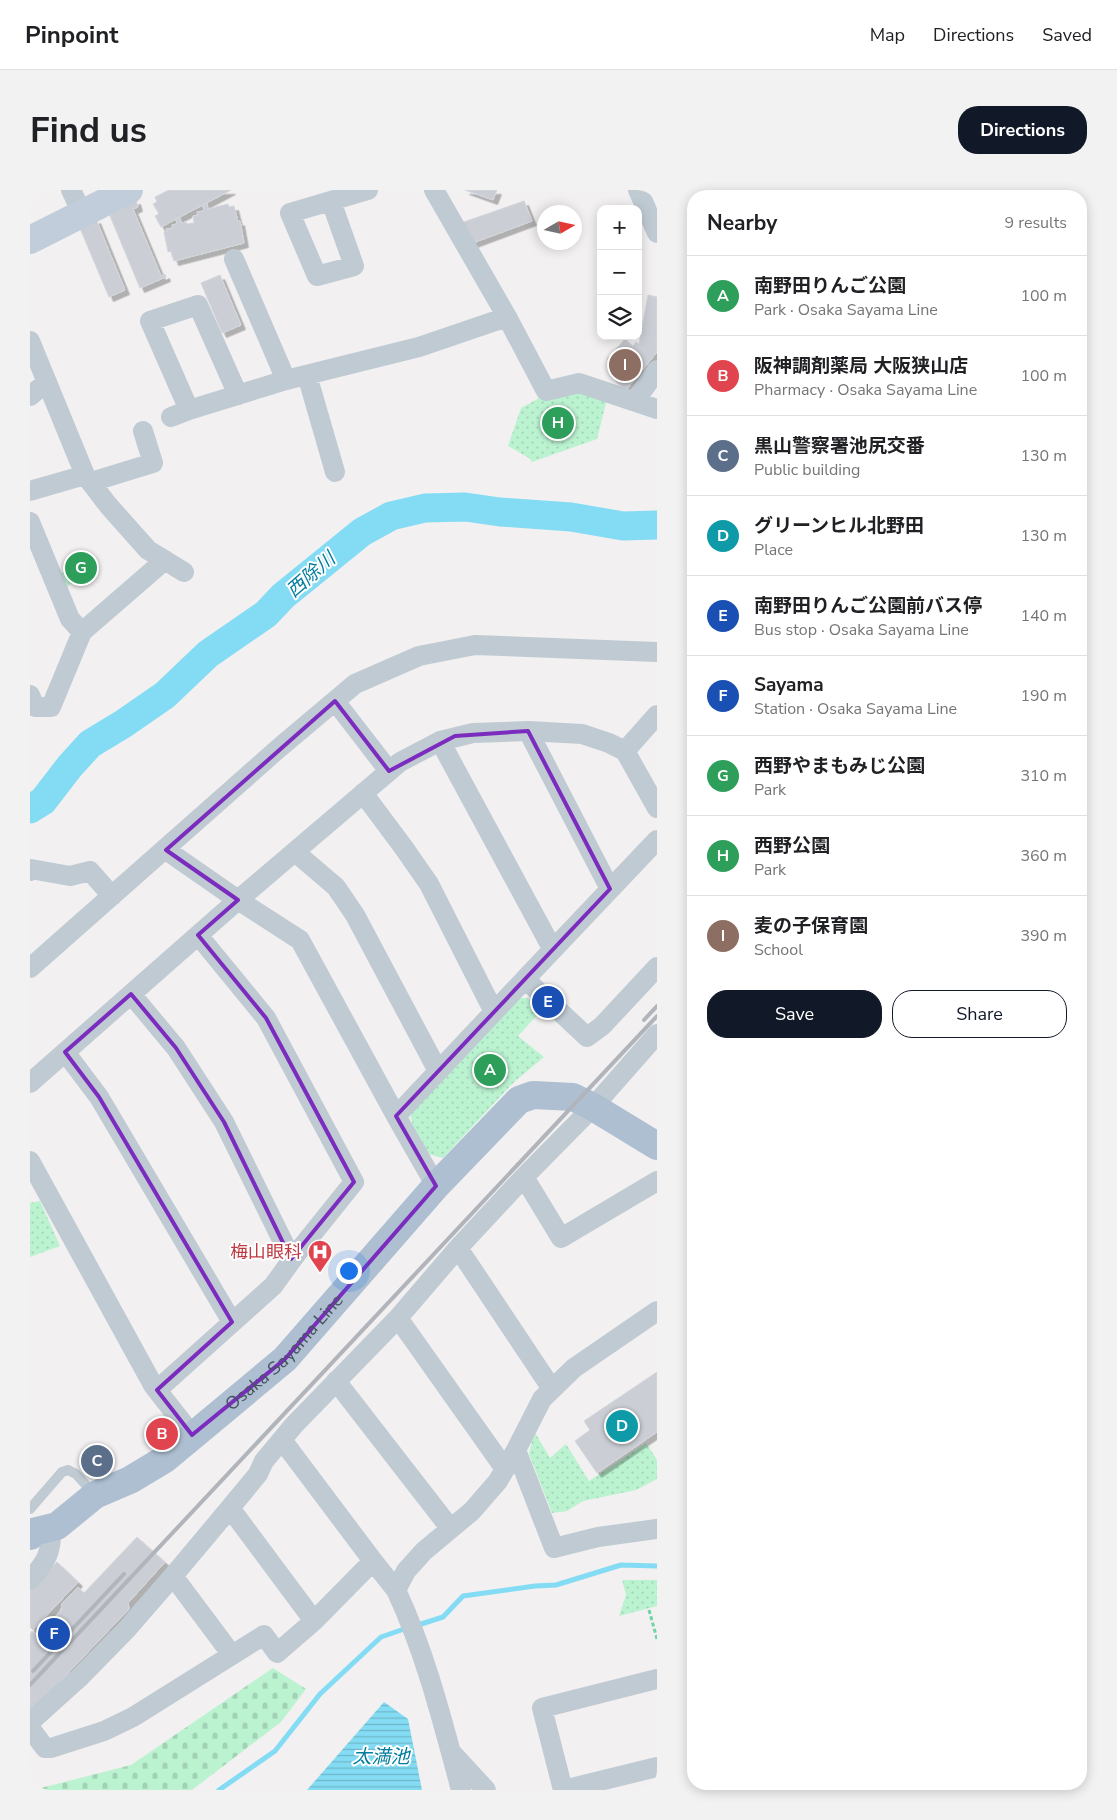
<!DOCTYPE html>
<html lang="en">
<head>
<meta charset="utf-8">
<style>
	body { margin:0; font-family:"Nunito Sans","Noto Sans JP",sans-serif; background:#f2f2f2; color:#202124 }
	.controls { position:absolute; right:15px; top:15px; display:grid; overflow:hidden; border-radius:10px; box-shadow:0 2px 12px #0003 }
	.controls button { width:45px; height:45px; display:grid; place-items:center; padding:0; border:0; border-bottom:1px solid #e0e0e0; background:#fff; color:#202124; font:25px sans-serif }
	.compass { position:absolute; left:507px; top:15px; width:45px; height:45px; border-radius:50%; background:#fff; box-shadow:0 2px 12px #0003; rotate:81deg }
	.you { position:absolute; left:318px; top:1080px; width:18px; height:18px; margin:-12px; border:4px solid #fff; border-radius:50%; background:#1a73e8; box-shadow:0 0 0 8px #1a73e833 }
	.badge { display:grid; place-items:center; width:32px; height:32px; border-radius:50%; background:#111827; color:#fff; font-size:16px; font-weight:700 }
	.pin { position:absolute; translate:-50% -50%; border:2px solid #fff; box-shadow:0 1px 5px #0006 }
	.list { margin:0; padding:0; list-style:none }
	h2 { display:flex; justify-content:space-between; align-items:center; height:65px; margin:0; padding:0 20px; font-size:21px }
	h2 small { font-size:16px; font-weight:400; color:#757577 }
	.list li { display:grid; grid-template-columns:32px 1fr auto; gap:15px; align-items:center; box-sizing:border-box; height:80px; padding:0 20px; border-top:1px solid #e0e0e0 }
	.list b { display:block; font-size:19px; white-space:nowrap }
	.list p { margin:0; font-size:16px; white-space:nowrap; color:#757577 }
	.list em { font-size:16px; font-style:normal; color:#757577 }
	.actions { display:flex; gap:10px; padding:15px 20px }
	.actions a { flex:1; padding:11px 0; border:1px solid #111827; border-radius:20px; text-align:center; font-size:18px; color:#111827 }
	.actions .main { background:#111827; color:#fff }
	.icon { flex:none; width:28px; height:28px; fill:none; stroke:currentColor; stroke-width:2; stroke-linecap:round; stroke-linejoin:round }
	.map { position:relative; flex:none; width:627px; height:1600px; overflow:hidden; border-radius:20px }
	header { display:flex; align-items:center; gap:30px; box-sizing:border-box; height:70px; padding:0 25px; background:#fff; border-bottom:1px solid #e0e0e0 }
	header strong { font-size:24px }
	nav { display:flex; gap:28px; margin-inline-start:auto; font-size:18px }
	.intro { display:flex; align-items:center; justify-content:space-between; box-sizing:border-box; height:120px; padding:0 30px }
	h1 { margin:0; font-size:35px }
	.button { padding:12px 22px; border-radius:20px; background:#111827; color:#fff; font-size:18px; font-weight:700 }
	main { display:flex; gap:30px; padding:0 30px }
	aside { flex:1; background:#fff; border-radius:20px; box-shadow:0 2px 12px #0003 }
	.map>svg:first-child { display:block }
</style>
</head>
<body>
<header>
<strong>Pinpoint</strong>
<nav><a>Map</a><a>Directions</a><a>Saved</a></nav>
</header>
<div class="intro"><h1>Find us</h1><a class="button">Directions</a></div>
<main>
<div class="map">
<svg width="627" height="1600" viewBox="0 0 627 1600">
	<defs>
		<pattern id="cemetery-stones" width="16" height="16" patternUnits="userSpaceOnUse" patternTransform="scale(1.25)"><rect width="16" height="16" fill="#bbf3d1"/><path d="M2 7V4a2 2 0 0 1 4 0v3zM10 15v-3a2 2 0 0 1 4 0v3z" fill="#a2d2b6"/></pattern>
		<pattern id="park-dots" width="8" height="8" patternUnits="userSpaceOnUse" patternTransform="scale(1.25)"><rect width="8" height="8" fill="#bbf3d1"/><path d="M2 2h.1M6 6h.1" fill="none" stroke="#a2d2b6" stroke-width="1.8" stroke-linecap="round"/></pattern>
		<pattern id="water-rules" width="6" height="5" patternUnits="userSpaceOnUse" patternTransform="scale(1.25)"><rect width="6" height="5" fill="#84dcf4"/><path d="M0 2.5h6" fill="none" stroke="#6eb5c9"/></pattern>
		<filter id="shadow"><feDropShadow dx="4.5" dy="4.5" stdDeviation="0" flood-color="#0004"/></filter>
	</defs>
	<rect width="100%" height="100%" fill="#f2f0f0"/>
	<path fill="url(#cemetery-stones)" d="M243 1478 276 1499 251 1532 162 1600H3L101 1575Z"/>
	<path fill="url(#park-dots)" d="M548 198 577 209 567 249 502 272 499 268 478 256 491 218 513 206Z
		M67 368C65 380 46 391 35 398L30 384Z
		M490 808H498L513 819 488 846 514 867 483 893 413 968 398 964 383 936 380 924Z
		M10 1011 30 1056 0 1067V1013Z
		M504 1241 520 1268 536 1254 559 1291 616 1253 627 1270V1289L606 1300 553 1311 537 1321 522 1323 499 1264Z
		M592 1390H627V1416L589 1426 596 1405Z"/>
	<path fill="url(#water-rules)" d="M354 1512 378 1529 392 1600H277Z"/>
	<g fill="none" stroke-linecap="round" stroke-linejoin="round">
		<path stroke="#84dcf4" stroke-width="5" d="M385 1436 413 1427 433 1406 505 1396 526 1395 591 1375 627 1376
			M189 1600 245 1561 290 1504 351 1447 377 1438"/>
		<path stroke="#84dcf4" stroke-width="29" d="M0 619 13 611 40 576 60 554 93 534 135 505 178 464 236 424 253 406 332 342 361 326 395 318 435 317 470 322 541 327 593 336 627 335"/>
	</g>
	<path fill="#cbcfd5" stroke="#d3d6dc" filter="url(#shadow)" d="M139 0H201L131 37 125 26 129 24 123 14 127 12 125 7Z
		M435 0H467L463 10Z
		M106 10 108 17 103 19 131 86 135 84 136 87 110 98 78 21Z
		M494 11 502 31 440 54 431 33Z
		M177 13 178 19 198 14 199 17 204 16 208 32 210 31 214 53 144 71 141 61 138 62 134 42 137 41 136 39 143 38 142 35 147 34 146 29 150 27 151 33 156 32 157 34 164 33 163 26 168 25 167 22 174 21 173 15Z
		M66 29 95 100 79 107 49 36Z
		M190 85 211 135 192 143 171 93Z
		M618 105 627 107V162L596 200 582 187 589 179 577 169 595 149 603 156 606 152 609 154Z
		M627 1182V1242L567 1283 545 1251 560 1240 554 1231Z
		M107 1347 135 1372 98 1413 99 1419 0 1523V1444L2 1441 8 1447 31 1421 32 1414 48 1397 54 1403Z
		M27 1372 48 1392 3 1440 0 1437V1401Z"/>
	<g fill="none" stroke-linecap="round" stroke-linejoin="round">
		<path stroke="#6fd5a4" stroke-width="3" stroke-dasharray="4 2.5" stroke-linecap="butt" d="M619 1420 627 1449"/>
		<path stroke="#bfcad3" stroke-width="10" d="M0 1319 32 1282 38 1280 46 1284 65 1305"/>
		<path stroke="#bfcad3" stroke-width="20" d="M41 0 52 23
			M404 0 477 127 516 201 549 193 627 219
			M608 0 627 43
			M301 11 324 76 287 86 260 23 338 0
			M204 69 256 190
			M0 151 55 285 78 315 118 360 154 382
			M277 185 305 282
			M0 206 17 192
			M605 211 627 180
			M159 220 256 190 389 157 477 127
			M141 227 159 220 120 131 168 115 208 205
			M61 292 123 273 113 241
			M0 301 55 285
			M0 332 40 429 52 442
			M0 505 5 517H21L52 442 135 370
			M305 511 359 581
			M498 541 580 699
			M410 551 523 760
			M595 561 627 525
			M333 603 374 658 399 694 464 822
			M136 660 208 710 270 750 366 926
			M265 662 306 697 325 725 408 881
			M0 681 1 679 40 686 60 681 82 706
			M0 778 249 558 325 494 389 466 445 455 627 462
			M495 789 627 650
			M101 804 146 858 194 932 262 1070
			M35 862 69 907 202 1132
			M0 893 208 710 370 572 410 551 443 543 498 541 552 544 579 553 595 561 627 618
			M0 971 123 1195 162 1245
			M494 987 531 1048 627 991
			M406 996 366 926 495 789 557 847 572 836 627 777
			M428 1058 522 1199
			M368 1128 475 1279
			M306 1191 420 1338
			M127 1200 243 1096 267 1063 324 992 236 828 168 745
			M252 1250 343 1371 366 1400
			M486 1260 524 1358 568 1347 627 1339
			M200 1318 284 1431
			M143 1386 202 1465
			M0 1390C17 1371 21 1363 22 1337
			M627 1489 512 1518 533 1600 627 1577
			M0 1532 51 1486 97 1439 143 1386 200 1318 228 1284 234 1271 264 1235 368 1128 428 1058 494 987 563 917 627 844
			M0 1538 15 1558H21L74 1541 103 1527 234 1445 247 1463 284 1431 343 1371
			M422 1563 456 1600
			M431 1600C413 1533 396 1464 366 1400L376 1381 394 1361 442 1321 468 1291 486 1260 512 1209 544 1178 627 1121"/>
		<path stroke="#c1cdda" stroke-width="28" d="M0 50 99 0"/>
		<path stroke="#adbfd1" stroke-width="28" id="s1" d="M0 1346 3 1342 27 1336 65 1305 100 1290 135 1269 255 1169 406 996 489 910 503 905 543 907 563 917 627 956"/>
		<path stroke="#b1b5bb" stroke-width="4" d="M614 830 627 816
			M3 1481 94 1384
			M0 1495 627 826"/>
	</g>
	<path fill="none" stroke="#7b2cbf" stroke-width="4" stroke-linejoin="round" d="M305 511 359 581 425 546 498 541 580 699 366 926 406 996 255 1169 162 1245 127 1200 202 1132 69 907 35 862 101 804 146 858 194 932 261 1069 324 992 236 828 168 745 208 710 136 660Z"/>
	<defs>
		<symbol id="hospital-pin" viewBox="-11 -11 22 30"><path d="M0 17L-7.5 6A9.5 9.5 0 1 1 7.5 6Z" fill="#e0444e" stroke="#fff"/><path d="M-5-5h3v3.5h4V-5h3V5h-3V1.5h-4V5h-3Z" fill="#fff"/></symbol>
	</defs>
	<g fill-rule="evenodd">
		<use href="#hospital-pin" x="276" y="1048" width="28" height="38"/>
	</g>
	<g text-anchor="middle" dominant-baseline="central" stroke-width="4" stroke-linejoin="round" paint-order="stroke">
		<g font-size="18" fill="#be3a42" stroke="#fff" text-anchor="end">
			<text x="272" y="1062">梅山眼科</text>
		</g>
		<g font-size="18" fill="#46535f" stroke="#fff">
			<text stroke="none"><textPath href="#s1" startOffset="318">Osaka Sayama Line</textPath></text>
		</g>
		<g font-size="19" font-style="italic" fill="#037d9f" stroke="#fff">
			<text transform="translate(281 385) rotate(-41)">西除川</text>
			<text x="351" y="1567">太満池</text>
		</g>
	</g>
</svg>
<div class="controls">
<button>+</button>
<button>−</button>
<button><svg class="icon" aria-label="layers" viewBox="0 0 24 24"><path d="M12 4l9 5-9 5-9-5zM3 14l9 5 9-5"/></svg></button>
</div>
<svg class="compass" viewBox="-18 -18 36 36"><path d="M0-13l5 13h-10z" fill="#e53935"/><path d="M0 13l5-13h-10z" fill="#757577"/></svg>
<div class="you"></div>
<div class="pin badge" style="left:460px;top:880px;background:#2e9e5b">A</div>
<div class="pin badge" style="left:132px;top:1244px;background:#e0444e">B</div>
<div class="pin badge" style="left:67px;top:1271px;background:#5c6f8a">C</div>
<div class="pin badge" style="left:592px;top:1236px;background:#0f9aa8">D</div>
<div class="pin badge" style="left:518px;top:812px;background:#1a4fb4">E</div>
<div class="pin badge" style="left:24px;top:1444px;background:#1a4fb4">F</div>
<div class="pin badge" style="left:51px;top:378px;background:#2e9e5b">G</div>
<div class="pin badge" style="left:528px;top:233px;background:#2e9e5b">H</div>
<div class="pin badge" style="left:595px;top:175px;background:#8d6e63">I</div>
</div>
<aside>
<h2>Nearby<small>9 results</small></h2>
<ul class="list">
<li><span class="badge" style="background:#2e9e5b">A</span><div><b>南野田りんご公園</b><p>Park · Osaka Sayama Line</p></div><em>100 m</em></li>
<li><span class="badge" style="background:#e0444e">B</span><div><b>阪神調剤薬局 大阪狭山店</b><p>Pharmacy · Osaka Sayama Line</p></div><em>100 m</em></li>
<li><span class="badge" style="background:#5c6f8a">C</span><div><b>黒山警察署池尻交番</b><p>Public building</p></div><em>130 m</em></li>
<li><span class="badge" style="background:#0f9aa8">D</span><div><b>グリーンヒル北野田</b><p>Place</p></div><em>130 m</em></li>
<li><span class="badge" style="background:#1a4fb4">E</span><div><b>南野田りんご公園前バス停</b><p>Bus stop · Osaka Sayama Line</p></div><em>140 m</em></li>
<li><span class="badge" style="background:#1a4fb4">F</span><div><b>Sayama</b><p>Station · Osaka Sayama Line</p></div><em>190 m</em></li>
<li><span class="badge" style="background:#2e9e5b">G</span><div><b>西野やまもみじ公園</b><p>Park</p></div><em>310 m</em></li>
<li><span class="badge" style="background:#2e9e5b">H</span><div><b>西野公園</b><p>Park</p></div><em>360 m</em></li>
<li><span class="badge" style="background:#8d6e63">I</span><div><b>麦の子保育園</b><p>School</p></div><em>390 m</em></li>
</ul>
<div class="actions"><a class="main">Save</a><a>Share</a></div>
</aside>
</main>
</body>
</html>
